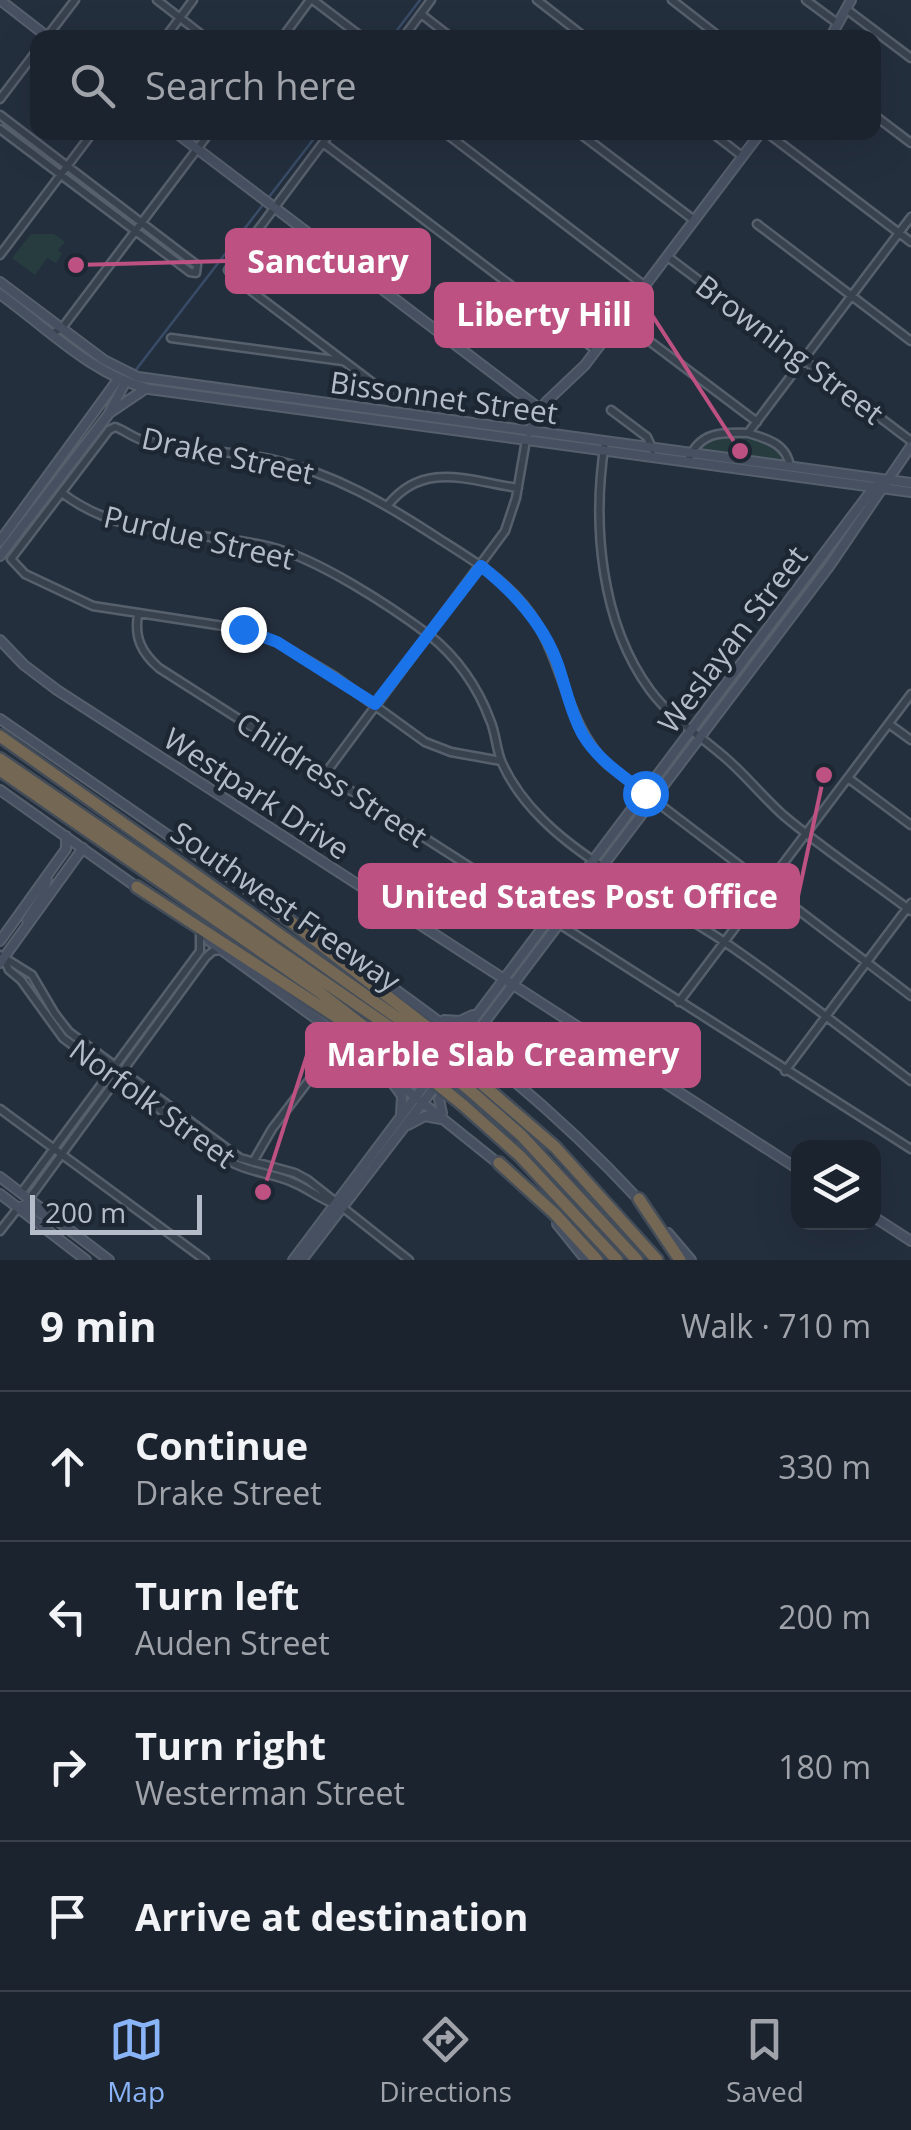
<!DOCTYPE html>
<html lang="en">
<head>
<meta charset="utf-8">
<style>
	body { margin:0; font-family:"Open Sans",sans-serif; background:#282f3a; color:#f1f3f6 }
	.controls { position:absolute; right:30px; bottom:30px; display:grid; overflow:hidden; border-radius:20px; box-shadow:0 10px 40px #0002 }
	.controls button { width:90px; height:90px; display:grid; place-items:center; padding:0; border:0; border-bottom:2px solid #39404a; background:#1b232e; color:#f1f3f6; font:50px sans-serif }
	.scale { position:absolute; left:30px; bottom:25px; width:172px; box-sizing:border-box; padding-left:10px; border:5px solid #b4bcc9; border-top:0; font-size:28px; line-height:35px; white-space:nowrap; color:#b4bcc9; -webkit-text-stroke:8px #1d2633; paint-order:stroke }
	.stop { position:absolute; width:30px; height:30px; margin:-22px; border:8px solid #1a73e8; border-radius:50%; background:#fff }
	.stop.end { background:#1a73e8; border-color:#fff; box-shadow:0 2px 10px #0008 }
	.list { margin:0; padding:0; list-style:none }
	h2 { display:flex; justify-content:space-between; align-items:center; height:130px; margin:0; padding:0 40px; font-size:42px }
	h2 small { font-size:32px; font-weight:400; color:#a0a4aa }
	.list li { display:grid; grid-template-columns:65px 1fr auto; gap:30px; align-items:center; box-sizing:border-box; height:150px; padding:0 40px; border-top:2px solid #39404a }
	.list b { display:block; font-size:38px; white-space:nowrap }
	.list p { margin:0; font-size:32px; white-space:nowrap; color:#a0a4aa }
	.list em { font-size:32px; font-style:normal; color:#a0a4aa }
	.icon { flex:none; width:55px; height:55px; fill:none; stroke:currentColor; stroke-width:2; stroke-linecap:round; stroke-linejoin:round }
	.map { position:relative; flex:none; width:911px; height:1260px; overflow:hidden }
	.search { position:absolute; background:#1b232e; box-shadow:0 10px 40px #0002; left:30px; right:30px; top:30px; height:110px; display:flex; align-items:center; gap:25px; box-sizing:border-box; padding:0 35px; border-radius:20px; color:#a0a4aa; font-size:38px }
	.sheet { height:730px; background:#1b232e }
	nav { display:flex; justify-content:space-around; align-items:center; box-sizing:border-box; height:140px; border-top:2px solid #39404a; background:#1b232e; font-size:28px; color:#a0a4aa }
	nav a { display:grid; justify-items:center; gap:5px }
	nav .on { color:#8ab4f8 }
	.map>svg:first-child { display:block }
</style>
</head>
<body>
<div class="map">
<svg width="911" height="1260" viewBox="0 0 911 1260">
	<rect width="100%" height="100%" fill="#242f3e"/>
	<path fill="#263c3f" d="M31 234H54L65 242 58 250 62 254 56 263 47 258 35 275 12 258Z
		M736 436 771 445 785 461 703 452 699 447 715 439Z"/>
	<g fill="none" stroke-linecap="round" stroke-linejoin="round">
		<path stroke="#394c67" stroke-width="2.5" d="M391 38 420 0
			M135 371 319 132"/>
		<defs>
			<path id="street" d="M157 0 206 38
				M313 0 363 38
				M537 0 586 38
				M672 0 721 38
				M806 0 837 23
				M846 9 911 58
				M421 14 452 38
				M46 38 75 0
				M165 38 193 0
				M282 38 310 0
				M403 38 431 0
				M0 99 38 49
				M0 115 197 265 196 273 190 272 0 129
				M874 115 911 143
				M331 132 228 270 233 277 394 399
				M444 132 645 286
				M578 132 694 220
				M711 132 742 156
				M766 132 911 242
				M323 143 596 350
				M757 224 911 341
				M0 255 93 132
				M668 257 911 441
				M53 333 62 328 210 132
				M171 338 343 361
				M652 343 757 422
				M611 410 647 437 653 450
				M748 433C768 439 787 444 790 467
				M605 442C592 523 600 622 650 690 672 720 703 737 729 761 748 778 764 798 783 815 823 849 869 879 911 911
				M688 461C699 432 720 432 748 433L911 217
				M62 493C125 541 198 529 271 547 318 559 389 605 429 635 456 656 478 687 490 720 496 733 496 750 502 763 511 783 526 803 542 819 587 865 668 904 723 941 788 985 849 1035 911 1081
				M388 505C424 460 469 481 518 488
				M138 615C134 638 142 653 159 668L911 1149
				M889 724 911 740
				M501 761 451 752 425 742 334 676 277 642 243 629 93 606 25 574 11 559 109 430 115 427C124 430 132 437 142 440 183 451 228 450 270 459 334 473 386 504 441 540 471 559 501 577 524 605 564 654 563 721 608 765L911 996
				M325 774 505 531 516 498 526 440
				M848 778 911 825
				M0 955 32 975 55 1014 69 1032 240 1158 295 1173 308 1180 409 1260
				M4 959 9 970 21 980 63 1038 231 1162C251 1173 272 1173 292 1182 308 1188 319 1199 335 1204
				M679 1002 911 694
				M785 1071 911 903
				M0 1109 205 1260
				M253 1162 272 1129 332 1050 333 1031
				M21 1193 200 951V934
				M29 1199 206 957 213 951 222 950
				M0 1231 18 1208"/>
			<path id="secondary" d="M0 0 49 38
				M830 38 851 0
				M175 132 540 409
				M0 282 104 360 138 377 911 483
				M0 294C46 327 92 375 149 389L911 492
				M111 412 145 389
				M529 432 546 402 585 365 761 132
				M0 541 119 378
				M0 556 108 415 126 381
				M0 640 24 665 57 690 798 1169
				M0 719 269 905
				M0 790 138 888
				M27 920 43 895 47 880
				M307 928C432 1013 535 1088 639 1200
				M0 941 66 849V836
				M209 941 333 1031 499 1164
				M0 963 83 848
				M444 1020 460 1021 473 1015
				M482 1026V1038L489 1055
				M449 1052 874 487 886 480
				M459 1056 828 568 911 446
				M394 1079 415 1073 429 1054
				M391 1081 402 1096 401 1114
				M442 1113 439 1099 458 1076
				M408 1125 425 1116 441 1119
				M0 1177 109 1260
				M0 1194 86 1260
				M18 1208 24 1205 44 1215
				M874 1217 911 1241
				M557 1224 586 1260
				M668 1233 691 1260
				M293 1260 441 1063
				M302 1260 447 1071"/>
			<path id="highway" d="M0 736 420 1034
				M0 759 413 1043
				M0 770 318 991 411 1063
				M137 887 361 1033
				M268 904 426 1026
				M482 1084 555 1147 657 1260
				M473 1093 521 1135 637 1260
				M463 1105 520 1156 617 1260
				M499 1163 555 1214 597 1260
				M639 1199 680 1260"/>
		</defs>
		<use href="#street" stroke="#565f6c" stroke-width="11"/>
		<use href="#secondary" stroke="#565f6c" stroke-width="12"/>
		<use href="#highway" stroke="#434c59" stroke-width="16"/>
		<use href="#street" stroke="#38414e" stroke-width="6"/>
		<use href="#secondary" stroke="#465061" stroke-width="8"/>
		<use href="#highway" stroke="#746855" stroke-width="11"/>
		<defs>
			<path id="highway-bridge" d="M426 1026 472 1067
				M420 1034 482 1084
				M413 1043 473 1093
				M411 1063 463 1105"/>
		</defs>
		<use href="#highway-bridge" stroke="#434c59" stroke-width="16" stroke-linecap="butt"/>
		<use href="#highway-bridge" stroke="#746855" stroke-width="11"/>
	</g>
	<g fill="none" stroke-linecap="round" stroke-linejoin="round">
		<path stroke="#1a73e8" stroke-width="12" d="M243 629 277 642 375 704 481 566C514 592 542 622 557 662 566 687 570 712 583 735 598 760 623 776 645 793"/>
	</g>
	<g text-anchor="middle" dominant-baseline="central" stroke-width="9" stroke-linejoin="round" paint-order="stroke">
		<g font-size="30" fill="#b4bcc9" stroke="#1d2633">
			<text transform="translate(790 349) rotate(37)">Browning Street</text>
			<text transform="translate(444 397) rotate(8)">Bissonnet Street</text>
			<text transform="translate(228 455) rotate(12)">Drake Street</text>
			<text transform="translate(199 537) rotate(13)">Purdue Street</text>
			<text transform="translate(732 639) rotate(-53)">Weslayan Street</text>
			<text transform="translate(332 779) rotate(33)">Childress Street</text>
			<text transform="translate(257 793) rotate(33)">Westpark Drive</text>
			<text transform="translate(286 906) rotate(35)">Southwest Freeway</text>
			<text transform="translate(153 1103) rotate(36)">Norfolk Street</text>
		</g>
	</g>
	<path fill="none" stroke="#bd5182" stroke-width="4" d="M76 265L227 261M740 451L652 315M824 775L798 896M263 1192L307 1055"/>
	<g fill="#bd5182" stroke="#1d2633" stroke-width="4">
		<circle cx="76" cy="265" r="10"/>
		<circle cx="740" cy="451" r="10"/>
		<circle cx="824" cy="775" r="10"/>
		<circle cx="263" cy="1192" r="10"/>
	</g>
	<g fill="#bd5182" stroke="#bd5182" stroke-width="4">
		<rect x="227" y="230" width="202" height="62" rx="10"/>
		<rect x="436" y="284" width="216" height="62" rx="10"/>
		<rect x="360" y="865" width="438" height="62" rx="10"/>
		<rect x="307" y="1024" width="392" height="62" rx="10"/>
	</g>
	<g font-size="32" text-anchor="middle" font-weight="bold" fill="#fff">
		<text x="328" y="273">Sanctuary</text>
		<text x="544" y="326">Liberty Hill</text>
		<text x="579" y="908">United States Post Office</text>
		<text x="503" y="1066">Marble Slab Creamery</text>
	</g>
</svg>
<div class="controls">
<button><svg class="icon" aria-label="layers" viewBox="0 0 24 24"><path d="M12 4l9 5-9 5-9-5zM3 14l9 5 9-5"/></svg></button>
</div>
<div class="scale">200 m</div>
<div class="stop" style="left:645px;top:793px"></div>
<div class="stop end" style="left:243px;top:629px"></div>
<div class="search"><svg class="icon" aria-label="search" viewBox="0 0 24 24"><circle cx="10" cy="10" r="6"/><path d="M15 15l6 6"/></svg>Search here</div>
</div>
<section class="sheet">
<h2>9 min<small>Walk · 710 m</small></h2>
<ul class="list">
<li><svg class="icon" aria-label="ahead" viewBox="0 0 24 24"><path d="M12 20V5M6 11l6-6 6 6"/></svg><div><b>Continue</b><p>Drake Street</p></div><em>330 m</em></li>
<li><svg class="icon" aria-label="left" viewBox="0 0 24 24"><path d="M17 20v-9H6M10 6l-5 5 5 5"/></svg><div><b>Turn left</b><p>Auden Street</p></div><em>200 m</em></li>
<li><svg class="icon" aria-label="right" viewBox="0 0 24 24"><path d="M7 20v-9h11M14 6l5 5-5 5"/></svg><div><b>Turn right</b><p>Westerman Street</p></div><em>180 m</em></li>
<li><svg class="icon" aria-label="arrive" viewBox="0 0 24 24"><path d="M6 21V4h12l-3 4 3 4H6"/></svg><div><b>Arrive at destination</b></div></li>
</ul>
</section>
<nav>
<a class="on"><svg class="icon" aria-label="map" viewBox="0 0 24 24"><path d="M3 6l6-2 6 2 6-2v14l-6 2-6-2-6 2zM9 4v14M15 6v14"/></svg>Map</a>
<a><svg class="icon" aria-label="directions" viewBox="0 0 24 24"><path d="M12 3l9 9-9 9-9-9zM9 14v-3h6M13 9l2 2-2 2"/></svg>Directions</a>
<a><svg class="icon" aria-label="saved" viewBox="0 0 24 24"><path d="M7 4h10v16l-5-4-5 4z"/></svg>Saved</a>
</nav>
</body>
</html>
